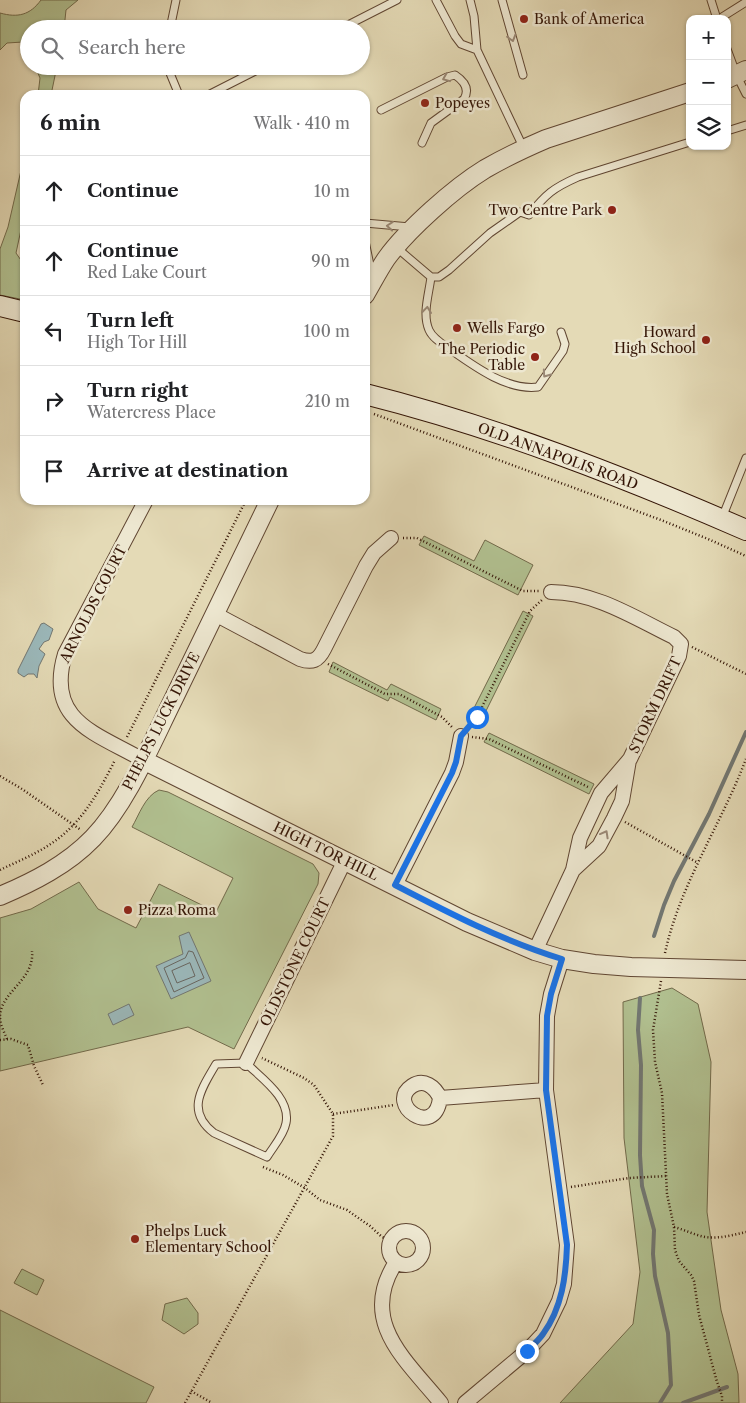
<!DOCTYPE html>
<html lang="en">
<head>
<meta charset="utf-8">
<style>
	body { margin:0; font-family:"Libre Caslon Text",serif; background:#f2f2f2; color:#202124 }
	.controls { position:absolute; right:15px; top:15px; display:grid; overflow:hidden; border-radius:10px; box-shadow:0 1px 4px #0004 }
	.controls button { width:45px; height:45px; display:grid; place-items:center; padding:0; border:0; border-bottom:1px solid #e0e0e0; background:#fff; color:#202124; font:25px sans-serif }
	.stop { position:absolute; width:15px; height:15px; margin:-11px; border:4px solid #1a73e8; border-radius:50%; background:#fff }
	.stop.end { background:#1a73e8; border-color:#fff; box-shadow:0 1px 5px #0008 }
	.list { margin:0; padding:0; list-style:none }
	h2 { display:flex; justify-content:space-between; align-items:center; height:65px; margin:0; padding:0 20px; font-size:21px }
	h2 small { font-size:16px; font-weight:400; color:#757577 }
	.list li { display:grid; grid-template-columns:32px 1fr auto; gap:15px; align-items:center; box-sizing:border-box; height:70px; padding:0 20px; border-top:1px solid #e0e0e0 }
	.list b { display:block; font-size:19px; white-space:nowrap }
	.list p { margin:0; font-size:16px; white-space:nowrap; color:#757577 }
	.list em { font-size:16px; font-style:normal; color:#757577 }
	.icon { flex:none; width:28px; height:28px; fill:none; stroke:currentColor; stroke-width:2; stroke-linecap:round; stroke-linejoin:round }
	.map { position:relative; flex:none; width:746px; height:1403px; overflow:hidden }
	.search { position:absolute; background:#fff; box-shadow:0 1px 4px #0004; left:20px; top:20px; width:350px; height:55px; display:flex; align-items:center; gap:12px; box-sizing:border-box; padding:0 18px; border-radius:28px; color:#757577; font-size:19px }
	.panel { position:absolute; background:#fff; box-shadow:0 1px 4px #0004; left:20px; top:90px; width:350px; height:415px; border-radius:15px }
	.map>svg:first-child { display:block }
</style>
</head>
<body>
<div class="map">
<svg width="746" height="1403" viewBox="0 0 746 1403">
	<rect width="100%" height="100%" fill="#e4dab6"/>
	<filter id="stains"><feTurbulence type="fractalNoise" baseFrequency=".004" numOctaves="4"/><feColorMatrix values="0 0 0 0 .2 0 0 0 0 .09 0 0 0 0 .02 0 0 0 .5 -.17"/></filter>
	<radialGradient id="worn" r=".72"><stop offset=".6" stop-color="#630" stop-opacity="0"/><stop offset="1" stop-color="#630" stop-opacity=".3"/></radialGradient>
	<path fill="#b1c090" stroke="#726a4b" d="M41 0H78L66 10 64 29H29V52L23 42 7 43 0 50V13C18 18 30 15 41 0Z
		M35 66H57L51 95H38L40 78Z
		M25 153V211L16 253 25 266V300L0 295V249L8 227Z
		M424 536 474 561 485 540 533 565 518 595 419 545Z
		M523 611 533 616 483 717 472 712Z
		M333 662 387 690 391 684 441 709 436 720 390 697 388 701 329 672Z
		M489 733 594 784 589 794 484 742Z
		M159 790 168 792 313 864 319 873 318 884 234 1049 188 1027 0 1071V918L31 909 79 882 98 909 136 928 159 884 216 912 233 878 132 827C139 815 145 796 159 790Z
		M672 988 698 1004 711 1062 707 1212 721 1310 738 1374 739 1403H560L633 1324 640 1272 624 1138 623 1002Z
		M22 1269 44 1280 37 1295 14 1283Z
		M187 1298 198 1313V1324L184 1334 162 1320 165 1304Z
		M0 1310 154 1387 146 1403H0Z"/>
	<path fill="#9bb8ba" stroke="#727772" d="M44 623 53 629 49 640 44 642 39 649 45 654 39 666 37 678 34 674H28L24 677 18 673V670L41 624Z
		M189 932 211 981 171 999 156 966 183 954 179 936Z
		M129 1004 134 1015 113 1025 108 1014Z"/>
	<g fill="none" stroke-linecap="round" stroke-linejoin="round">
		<path stroke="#686660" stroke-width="1" d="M189 951 193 952 204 978 174 992 164 968 185 958Z
			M190 963 195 976 177 983 172 971Z"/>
		<path stroke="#727772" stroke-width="4" d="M654 936 664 905 674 881 709 814 746 732
			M640 998 638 1030 641 1065 640 1155 642 1186 654 1230 653 1254 655 1276 668 1333 671 1385 660 1403
			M683 1403 727 1387"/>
		<defs>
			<path id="service" d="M436 0 455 36 461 44 477 50
				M470 0 474 16 477 50 524 149
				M502 0 523 75
				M711 0 717 19
				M719 19 746 2
				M170 29 176 0
				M340 29 397 0
				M727 49 737 76 746 94
				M167 66 179 95
				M208 95 265 66
				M381 110 447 77 455 75C464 81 470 89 464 99L431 123 422 143
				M727 131 746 125
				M365 223 410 227
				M365 241 372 275
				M397 248 431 277H439L449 270 490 233 520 212 529 215C546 194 553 188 578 177L690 142
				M431 277C429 294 422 314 429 330 433 339 444 345 451 350 475 367 508 391 538 387L563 351 565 344 561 332
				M722 518 746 458
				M246 1063C261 1078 291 1098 286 1123 284 1135 273 1147 267 1157L214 1133C185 1111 202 1088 216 1064Z"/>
			<path id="minor" d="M215 614 300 659C312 663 318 661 324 649L366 566 374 553 391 538
				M143 760C96 733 45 721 65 654L146 500
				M573 870 599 846 614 818 622 801 629 760
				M395 885 452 773 456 762 461 736
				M535 951 573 870 580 838 601 793 630 759 679 656 681 644 674 637C635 618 595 592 551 592
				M246 1063 345 860
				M440 1098C435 1140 385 1104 412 1086 424 1078 435 1087 440 1098L546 1090
				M389 1248a17 17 0 1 1 34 0a17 17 0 1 1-34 0Z
				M396 1262C358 1321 405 1359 441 1403
				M465 1403 527 1351 543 1334 559 1301 564 1284 567 1245 546 1090 547 1016 551 994 562 959"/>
			<path id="tertiary" d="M727 79 746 70
				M365 295C372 283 378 271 386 259 407 230 454 188 485 169 504 158 525 148 546 139L690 92
				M143 760 467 922 535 951 562 959 594 964 631 967 746 970
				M0 896C33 882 67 865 93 838 127 803 152 742 174 698 206 632 238 566 270 500"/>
			<path id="secondary" d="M0 306 25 312
				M365 394C496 427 622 476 746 530"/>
		</defs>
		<use href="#service" stroke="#604632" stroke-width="9"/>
		<use href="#minor" stroke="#604632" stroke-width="16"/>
		<use href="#tertiary" stroke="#604632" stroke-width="20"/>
		<use href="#secondary" stroke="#341506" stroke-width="22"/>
		<path stroke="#341506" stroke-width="2.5" stroke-dasharray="1 2.5" stroke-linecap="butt" d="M374 414 661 520 708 539 746 556
			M403 538H417L523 591H540
			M692 647 746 674
			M328 664 385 694H399L442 717 453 728
			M468 727 477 717 530 611 543 599
			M127 737 246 500
			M472 737 489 739 590 788
			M0 776 22 789 81 830
			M625 822 698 863
			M0 870C16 862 34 855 49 845 81 825 99 792 115 760
			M665 953C680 884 721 825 746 759
			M661 981 653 1030 655 1062 662 1093 667 1194 674 1227 675 1250 679 1261 691 1275 694 1281 699 1315 717 1382 722 1396V1403
			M7 1039C4 1032 0 1024 0 1017 0 992 35 980 32 951
			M0 1040 11 1039 28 1045 34 1066 43 1085
			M333 1114 394 1105
			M263 1167 283 1175 305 1188 320 1200 347 1210 370 1226 382 1237 391 1240
			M571 1187 629 1178 667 1176
			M674 1227C685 1230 695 1235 705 1237 719 1239 733 1235 746 1232
			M191 1391 212 1403
			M185 1403 333 1136V1114L314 1085 304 1078 262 1058"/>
		<use href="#service" stroke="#ede7d0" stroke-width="7"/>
		<use href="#minor" stroke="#ede7d0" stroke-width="14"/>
		<use href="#tertiary" stroke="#ede7d0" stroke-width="18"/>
		<use href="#secondary" stroke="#ede7d0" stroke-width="20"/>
	</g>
	<defs><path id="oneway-chevron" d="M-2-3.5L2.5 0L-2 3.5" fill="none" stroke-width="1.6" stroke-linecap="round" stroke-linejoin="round" transform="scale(1.25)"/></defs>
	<g stroke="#9a8875">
		<use href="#oneway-chevron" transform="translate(512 38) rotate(74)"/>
		<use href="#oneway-chevron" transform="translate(446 78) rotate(158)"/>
		<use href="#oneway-chevron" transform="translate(390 226) rotate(-175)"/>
		<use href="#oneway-chevron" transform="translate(427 310) rotate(-83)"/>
		<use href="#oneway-chevron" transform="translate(546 374) rotate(125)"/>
		<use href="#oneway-chevron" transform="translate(605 834) rotate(-61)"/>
	</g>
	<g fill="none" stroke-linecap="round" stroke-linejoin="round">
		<path stroke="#1a73e8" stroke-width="6" d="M477 717 461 736 456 762 452 773 395 885C449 913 503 941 562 959L551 994 547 1016 546 1090 567 1245C566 1276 562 1308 543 1334 539 1340 532 1346 527 1351"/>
	</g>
	<g fill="#8f2418" stroke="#ede7d0" stroke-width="2">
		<circle cx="524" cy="19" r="5"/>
		<circle cx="425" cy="103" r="5"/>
		<circle cx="612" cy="210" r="5"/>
		<circle cx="457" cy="328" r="5"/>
		<circle cx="706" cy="340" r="5"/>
		<circle cx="535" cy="357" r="5"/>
		<circle cx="128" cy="910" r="5"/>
		<circle cx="135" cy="1239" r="5"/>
	</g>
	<g text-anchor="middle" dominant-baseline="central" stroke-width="5" stroke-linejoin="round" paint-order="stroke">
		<g font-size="14" fill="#341506" stroke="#ede7d0" text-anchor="start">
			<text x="534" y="19">Bank of America</text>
			<text x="435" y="103">Popeyes</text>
			<text x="602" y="210" text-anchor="end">Two Centre Park</text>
			<text x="467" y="328">Wells Fargo</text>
			<text x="696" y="332" text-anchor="end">Howard<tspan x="696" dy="16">High School</tspan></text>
			<text x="525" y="349" text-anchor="end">The Periodic<tspan x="525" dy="16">Table</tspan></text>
			<text x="138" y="910">Pizza Roma</text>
			<text x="145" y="1231">Phelps Luck<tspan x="145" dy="16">Elementary School</tspan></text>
		</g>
		<g font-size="14" fill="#341506" stroke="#ede7d0">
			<text transform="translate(558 456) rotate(20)">OLD ANNAPOLIS ROAD</text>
			<text transform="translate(93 604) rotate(-63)">ARNOLDS COURT</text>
			<text transform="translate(655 705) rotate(-65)">STORM DRIFT</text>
			<text transform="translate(161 721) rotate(-63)">PHELPS LUCK DRIVE</text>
			<text transform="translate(326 851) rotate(26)">HIGH TOR HILL</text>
			<text transform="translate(295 962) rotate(-64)">OLDSTONE COURT</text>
		</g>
	</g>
	<rect width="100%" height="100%" filter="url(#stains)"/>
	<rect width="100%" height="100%" fill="url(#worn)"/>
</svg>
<div class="controls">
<button>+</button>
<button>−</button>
<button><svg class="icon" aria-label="layers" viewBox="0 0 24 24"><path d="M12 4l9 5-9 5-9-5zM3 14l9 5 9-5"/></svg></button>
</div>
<div class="stop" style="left:477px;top:717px"></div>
<div class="stop end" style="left:527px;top:1351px"></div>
<div class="search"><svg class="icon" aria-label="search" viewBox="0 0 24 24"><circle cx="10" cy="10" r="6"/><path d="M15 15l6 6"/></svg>Search here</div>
<section class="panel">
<h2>6 min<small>Walk · 410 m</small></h2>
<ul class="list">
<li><svg class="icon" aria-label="ahead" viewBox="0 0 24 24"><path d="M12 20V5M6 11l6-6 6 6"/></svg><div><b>Continue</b></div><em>10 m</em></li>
<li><svg class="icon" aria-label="ahead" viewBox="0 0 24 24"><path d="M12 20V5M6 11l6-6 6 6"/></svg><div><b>Continue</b><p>Red Lake Court</p></div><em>90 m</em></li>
<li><svg class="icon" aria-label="left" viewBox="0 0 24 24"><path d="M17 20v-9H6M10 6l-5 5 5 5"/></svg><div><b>Turn left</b><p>High Tor Hill</p></div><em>100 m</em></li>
<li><svg class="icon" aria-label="right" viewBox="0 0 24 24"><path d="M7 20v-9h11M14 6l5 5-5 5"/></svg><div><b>Turn right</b><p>Watercress Place</p></div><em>210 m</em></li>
<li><svg class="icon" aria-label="arrive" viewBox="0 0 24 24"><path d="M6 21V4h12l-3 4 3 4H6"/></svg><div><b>Arrive at destination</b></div></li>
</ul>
</section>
</div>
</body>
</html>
